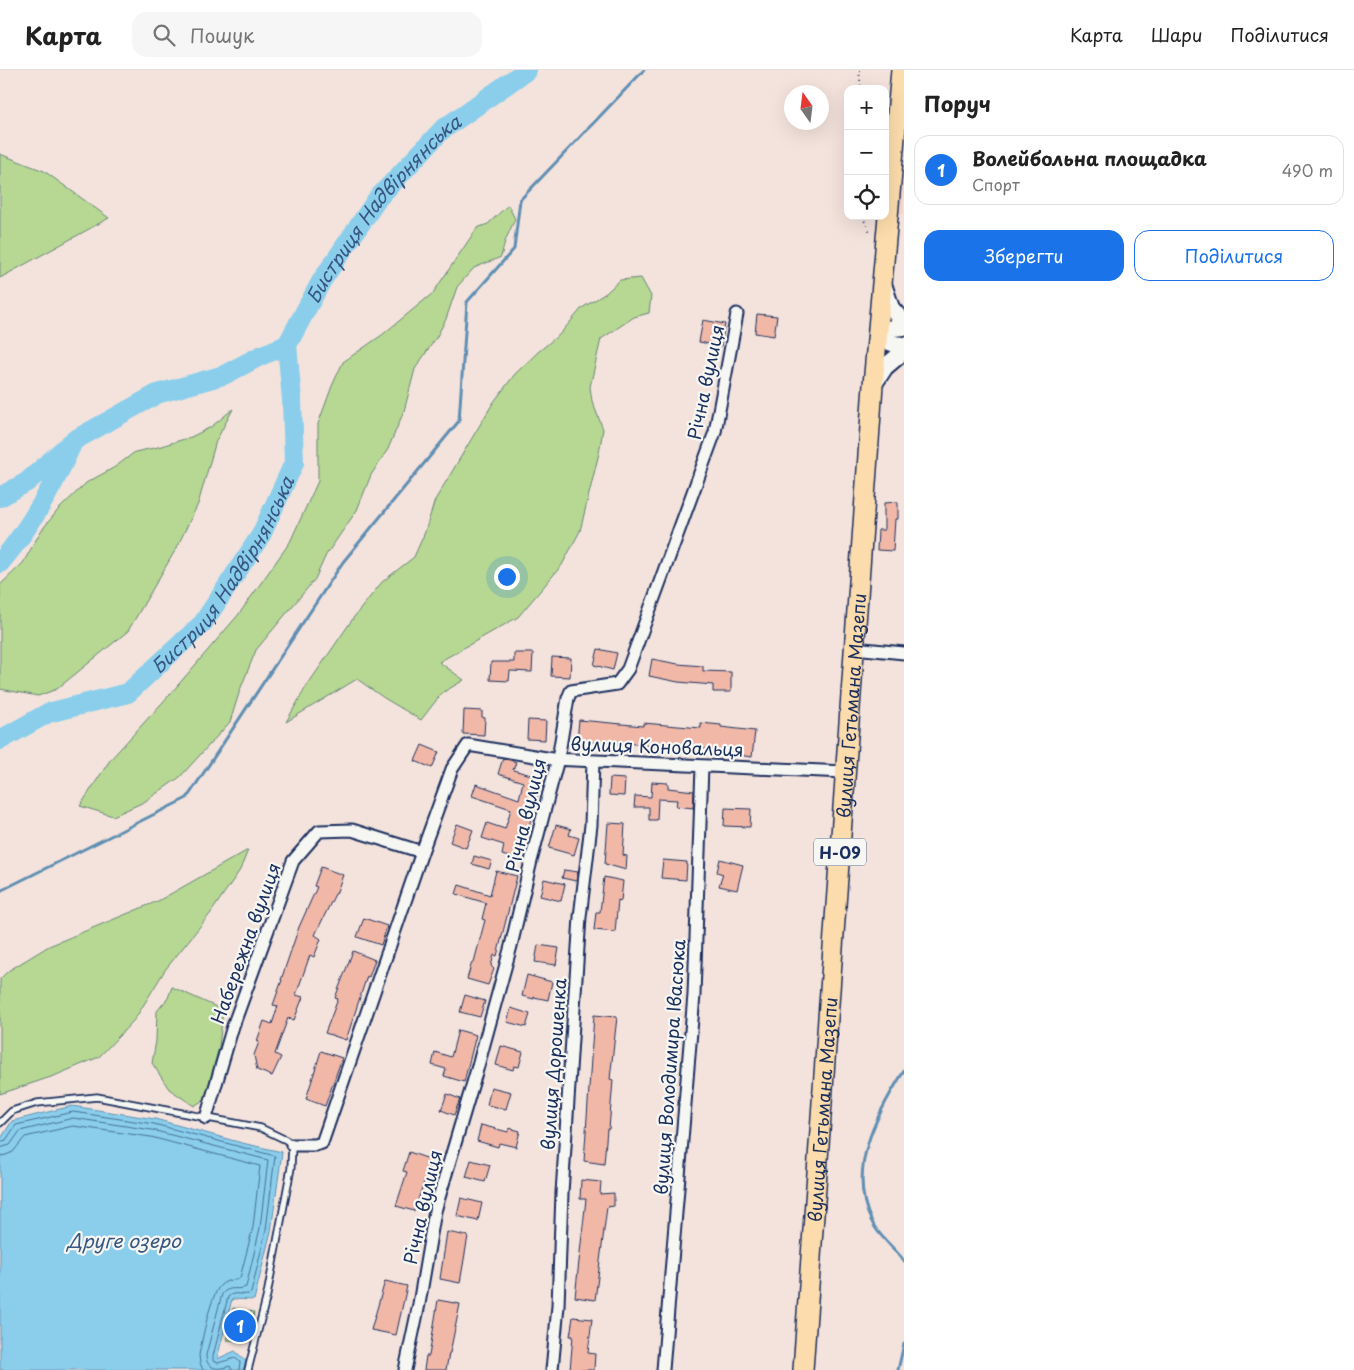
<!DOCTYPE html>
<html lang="uk">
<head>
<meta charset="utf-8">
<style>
	body { margin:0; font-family:"Playpen Sans",sans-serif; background:#f6f6f6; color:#222 }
	.controls { position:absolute; right:15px; top:15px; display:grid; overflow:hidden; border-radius:10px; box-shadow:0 5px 20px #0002 }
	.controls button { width:45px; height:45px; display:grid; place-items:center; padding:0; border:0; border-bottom:1px solid #e0e0e0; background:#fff; color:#222; font:25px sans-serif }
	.compass { position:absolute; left:784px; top:15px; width:45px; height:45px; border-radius:50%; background:#fff; box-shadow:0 5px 20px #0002; rotate:346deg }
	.you { position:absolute; left:506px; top:506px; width:18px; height:18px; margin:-12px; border:4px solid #fff; border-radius:50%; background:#1a73e8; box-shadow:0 0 0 8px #1a73e833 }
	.badge { display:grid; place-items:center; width:32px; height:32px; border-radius:50%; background:#1a73e8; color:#fff; font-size:16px; font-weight:700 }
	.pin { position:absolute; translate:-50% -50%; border:2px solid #fff; box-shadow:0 1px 5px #0006 }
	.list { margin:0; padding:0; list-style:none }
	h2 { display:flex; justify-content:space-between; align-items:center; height:65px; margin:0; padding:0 20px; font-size:21px }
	h2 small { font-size:16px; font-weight:400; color:#767676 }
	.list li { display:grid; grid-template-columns:32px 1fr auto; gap:15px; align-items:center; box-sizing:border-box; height:70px; margin:0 10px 10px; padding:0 10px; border:1px solid #e0e0e0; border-radius:15px }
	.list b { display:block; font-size:19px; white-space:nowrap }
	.list p { margin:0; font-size:16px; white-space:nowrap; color:#767676 }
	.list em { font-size:16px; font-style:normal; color:#767676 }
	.actions { display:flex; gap:10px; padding:15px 20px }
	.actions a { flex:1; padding:11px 0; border:1px solid #1a73e8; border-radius:15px; text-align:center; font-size:18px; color:#1a73e8 }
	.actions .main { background:#1a73e8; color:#fff }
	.icon { flex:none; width:28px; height:28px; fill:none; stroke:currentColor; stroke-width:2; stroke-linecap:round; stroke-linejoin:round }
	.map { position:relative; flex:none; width:904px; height:1300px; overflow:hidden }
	header { display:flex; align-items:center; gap:30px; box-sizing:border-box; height:70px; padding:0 25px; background:#fff; border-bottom:1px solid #e0e0e0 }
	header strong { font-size:24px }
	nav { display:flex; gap:28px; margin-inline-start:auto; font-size:18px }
	.search { width:350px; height:45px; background:#f6f6f6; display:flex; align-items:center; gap:12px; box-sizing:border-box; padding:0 18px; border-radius:15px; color:#767676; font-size:19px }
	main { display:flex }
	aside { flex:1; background:#fff }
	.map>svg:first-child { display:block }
</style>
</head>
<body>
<header>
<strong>Карта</strong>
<div class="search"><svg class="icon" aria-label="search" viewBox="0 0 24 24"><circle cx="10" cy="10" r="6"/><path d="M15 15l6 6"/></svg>Пошук</div>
<nav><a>Карта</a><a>Шари</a><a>Поділитися</a></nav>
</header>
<main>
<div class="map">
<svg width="904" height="1300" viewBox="0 0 904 1300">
	<rect width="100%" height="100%" fill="#f4e3dc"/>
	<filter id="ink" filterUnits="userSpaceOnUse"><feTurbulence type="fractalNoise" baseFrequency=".02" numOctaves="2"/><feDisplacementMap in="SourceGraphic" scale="10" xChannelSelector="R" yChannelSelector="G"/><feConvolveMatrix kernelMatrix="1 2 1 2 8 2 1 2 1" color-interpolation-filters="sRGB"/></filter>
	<g filter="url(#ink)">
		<path fill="#f3d6cc" d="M904 68V144H896Z"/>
		<path fill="#b6d892" stroke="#688478" d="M0 84 44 101 109 148 0 208Z
			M508 135 515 149 505 171 501 187 474 198 457 217 446 249 436 268 415 299 404 341 388 379 371 405 357 440 326 485 315 509 256 580 240 620 230 652 180 707 144 732 113 746 80 736 110 690 172 622 239 544 290 472 318 411V354L332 316 343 292 382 265 433 223 477 158 488 154Z
			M641 208 651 226 649 243 634 247 601 269 590 317 592 331 603 359 599 383 580 461 562 495 518 547 439 592 464 610 442 623 421 650 384 628 357 609 286 652 306 617 354 547 382 512 414 487 425 462 435 430 493 333 515 304 538 282 560 264 582 238 606 223 620 210Z
			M233 339 216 371 198 434 176 479 128 561 57 619 38 626 0 619V515L23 493 41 461 58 440 86 413 115 397 135 382 158 377 191 367 211 357Z
			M248 780 240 800 210 844 165 900 135 949 99 987 54 1006 0 1024V909L8 901 49 876 158 831Z
			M172 917 223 940 219 977 205 1029 194 1036 169 1019 152 993 156 971 157 941 168 928Z
			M233 1238 254 1242 249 1272 227 1270Z"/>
		<path fill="#8aceec" stroke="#5e8eb3" d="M72 1036 155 1049 242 1073 282 1082 271 1161 254 1230 232 1229 217 1289 235 1281 246 1291 243 1300H0V1070L12 1051Z"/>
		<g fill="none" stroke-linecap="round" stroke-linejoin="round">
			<path stroke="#476f97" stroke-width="1" d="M0 1072 6 1070 16 1055 73 1042 154 1054 275 1086 266 1160 251 1223C244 1227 234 1220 228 1227L213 1286V1291L218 1293 235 1288 240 1292 239 1300
				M0 1078 10 1075 20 1061 73 1048 152 1060 268 1090 260 1158 246 1217C238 1221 229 1215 222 1224L206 1285C206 1300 219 1300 230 1296L232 1300
				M0 1086 6 1085 13 1082 25 1067 73 1056 151 1067 260 1096 253 1157 240 1208C235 1211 228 1209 222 1214 211 1221 202 1271 199 1285L200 1293 203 1300"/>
			<path stroke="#5e8eb3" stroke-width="3" d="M0 821 187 728 343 492 459 351 467 232 514 179 520 130 644 0
				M904 1001C876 1045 846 1101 872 1152 878 1166 895 1178 904 1191
				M898 1300 904 1274"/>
			<g stroke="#8aceec" stroke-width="20">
				<path d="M0 427 27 412 73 371 157 324 224 305 260 286 287 275"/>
				<path d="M0 493C29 459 53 417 71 376"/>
				<path id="s1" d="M0 670 48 643 128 623 203 553 261 465 294 393 292 330 287 275 322 210 378 128 442 60 527 0"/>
			</g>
		</g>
		<path fill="#f1b8a8" stroke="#1b2f5e" d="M757 244 777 246 774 266 755 263Z
			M703 250 725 254 721 276 699 272Z
			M898 432V449H895L893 481 877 480 878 460H884V433Z
			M598 579 617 583 613 600 594 595Z
			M514 583H533L532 602 510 601 509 611 490 610 491 592H514Z
			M552 587 571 588 570 607 551 606Z
			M652 589 678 594 703 596V601L731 602V622H713V615L678 612 649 606Z
			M464 640 482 641V647L485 648 484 665 463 664Z
			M528 650 546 651 545 670 527 669Z
			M579 650 643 656V653L701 658V653L721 655V657L755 661 752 687 731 684V681L659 675V677L627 673V675L577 671Z
			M422 675 439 682 432 698 415 691Z
			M503 688 516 692 513 700 542 708 520 790 502 785 504 775 482 768 487 753 505 759 511 739 472 726 476 714 519 729 523 712 498 704Z
			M610 708 625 709 624 726 609 725Z
			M652 712 668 713V718L694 721 693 738 676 736 677 730 658 729 657 750H649V737H634L635 726 651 727Z
			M725 738 751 739 750 757 724 756Z
			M608 753 625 754 623 785 627 786 626 800 605 794Z
			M457 754 473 760 466 778 450 772Z
			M556 755 571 759 569 765 579 768 574 785 549 778Z
			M474 786 492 791 489 799 472 794Z
			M720 789 743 795 737 820 719 816 723 804 717 802Z
			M663 790 687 792 686 810 661 808Z
			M321 797 343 805 336 824H335L315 865 321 869 314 887 310 885 296 925 303 927 294 950 288 948 275 984 281 987 272 1006 257 1000 254 985 259 972 257 971 264 951 272 954 278 936 273 935 282 910H281L299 857 317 817 314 816Z
			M564 800 578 802 576 811 562 808Z
			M496 801 517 806 497 886 494 885 491 896 494 899 488 915 467 909 472 892H474L485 850 482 849 486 833 456 824 459 815 490 825Z
			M604 807 623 811 621 831 618 830 615 862 594 860 596 842H600Z
			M544 809 565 814 561 831 540 826Z
			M364 848 387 856 381 875 357 867Z
			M538 875 559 878 556 895 535 892Z
			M353 881 375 890 369 907 367 906 346 970 325 963 338 929 335 928Z
			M527 905 552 912 548 930 534 927V929L522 926Z
			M465 925 485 931 480 947 460 942Z
			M511 938 530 944 526 957 507 952Z
			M594 945 617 947 610 1009 613 1010 609 1059H607L604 1094 584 1091Z
			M458 960 476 965 464 1012 444 1006 446 999 432 995 435 982 451 987Z
			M501 976 523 982 519 997 514 996 513 1000 496 995Z
			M321 981 342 988 325 1036 306 1029Z
			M491 1017 511 1022 506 1039 487 1035Z
			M447 1024 460 1029 454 1045 441 1040Z
			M481 1055 508 1062 509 1058 520 1061 516 1077 499 1073 498 1077 477 1071Z
			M409 1082 432 1090 414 1141 396 1136 407 1102 403 1101Z
			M471 1090 490 1095 485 1112 466 1107Z
			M581 1110 601 1112 600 1124 614 1123V1136L607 1137 595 1230 575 1227 586 1129H580Z
			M461 1128 482 1133 478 1151 457 1146Z
			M447 1162 468 1166 460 1213 440 1209Z
			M385 1211 407 1216 396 1265 371 1260Z
			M438 1230 460 1234 450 1283H449L446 1300H424L426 1286H429Z
			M573 1247 592 1249 588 1283 595 1284 594 1300H570L573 1266H570Z"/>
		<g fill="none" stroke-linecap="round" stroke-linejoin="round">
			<defs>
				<path id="lane" d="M0 1053 12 1041 37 1033 97 1027 261 1058 286 1070 292 1075 291 1098 267 1225 248 1300"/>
				<path id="street" d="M854 578 904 583
					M206 1048 233 956 293 791 319 761 352 760 422 782 452 699 468 675 552 689 845 702
					M292 1075H315L322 1073 422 782
					M405 1300 419 1234 435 1141 478 996 511 876 531 791 558 689 568 628 571 621 617 614 628 599 715 362 737 244
					M552 1300 558 1236 562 1123 572 969 580 847 591 755 593 691
					M663 1300 694 925 702 696"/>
				<path id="secondary" d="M883 214 891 238 904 253
					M904 257 893 258 877 263C885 272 893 275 904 275
					M873 315 885 297 904 281"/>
				<g id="primary">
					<path id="s2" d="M803 1300 873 315 901 0"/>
				</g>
			</defs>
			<use href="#lane" stroke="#1b2f5e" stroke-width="9"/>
			<use href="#street" stroke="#1b2f5e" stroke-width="15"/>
			<use href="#secondary" stroke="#1b2f5e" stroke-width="20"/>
			<use href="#primary" stroke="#1b2f5e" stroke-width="22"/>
			<path stroke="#1b2f5e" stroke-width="2" stroke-dasharray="1 4" stroke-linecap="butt" d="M859 0 861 19
				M863 146 864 150 871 164"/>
			<use href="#lane" stroke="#f6f6f2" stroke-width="5.5"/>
			<use href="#street" stroke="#f6f6f2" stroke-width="11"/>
			<use href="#secondary" stroke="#f6f6f2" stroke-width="16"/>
			<use href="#primary" stroke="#fcdcac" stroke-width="19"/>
		</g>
	</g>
	<g text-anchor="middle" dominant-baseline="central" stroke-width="4.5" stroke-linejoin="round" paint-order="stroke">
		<rect fill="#f6f6f2" stroke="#5d6b8a" stroke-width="1" x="814" y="768.5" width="52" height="27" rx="4"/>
		<g font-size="16" font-weight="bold" fill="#1b2f5e">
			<text x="840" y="782">Н-09</text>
		</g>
		<g font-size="18" fill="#1b2f5e" stroke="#f6f6f2">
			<text transform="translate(705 312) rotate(-78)">Річна вулиця</text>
			<text stroke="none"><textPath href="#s2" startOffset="666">вулиця Гетьмана Мазепи</textPath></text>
			<text transform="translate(657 676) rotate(2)">вулиця Коновальця</text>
			<text transform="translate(525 745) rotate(-76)">Річна вулиця</text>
			<text transform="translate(245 873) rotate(-70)">Набережна вулиця</text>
			<text transform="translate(553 994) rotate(-86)">вулиця Дорошенка</text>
			<text transform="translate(669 997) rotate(-86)">вулиця Володимира Івасюка</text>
			<text stroke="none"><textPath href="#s2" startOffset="261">вулиця Гетьмана Мазепи</textPath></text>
			<text transform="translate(422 1137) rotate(-77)">Річна вулиця</text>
		</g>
		<g font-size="19" font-style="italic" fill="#375782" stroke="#f6f6f2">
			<text stroke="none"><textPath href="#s1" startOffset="711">Бистриця Надвірнянська</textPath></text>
			<text stroke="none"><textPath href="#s1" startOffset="291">Бистриця Надвірнянська</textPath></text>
			<text x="124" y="1170">Друге озеро</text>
		</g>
	</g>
</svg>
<div class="controls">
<button>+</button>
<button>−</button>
<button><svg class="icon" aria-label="locate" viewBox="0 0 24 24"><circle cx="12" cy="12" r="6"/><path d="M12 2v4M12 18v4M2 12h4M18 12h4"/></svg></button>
</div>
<svg class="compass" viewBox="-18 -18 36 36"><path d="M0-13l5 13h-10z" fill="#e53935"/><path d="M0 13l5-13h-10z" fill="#767676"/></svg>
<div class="you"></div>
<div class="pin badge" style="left:240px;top:1256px">1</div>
</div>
<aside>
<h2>Поруч<small></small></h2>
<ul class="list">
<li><span class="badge">1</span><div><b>Волейбольна площадка</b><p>Спорт</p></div><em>490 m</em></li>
</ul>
<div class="actions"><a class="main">Зберегти</a><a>Поділитися</a></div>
</aside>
</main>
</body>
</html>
